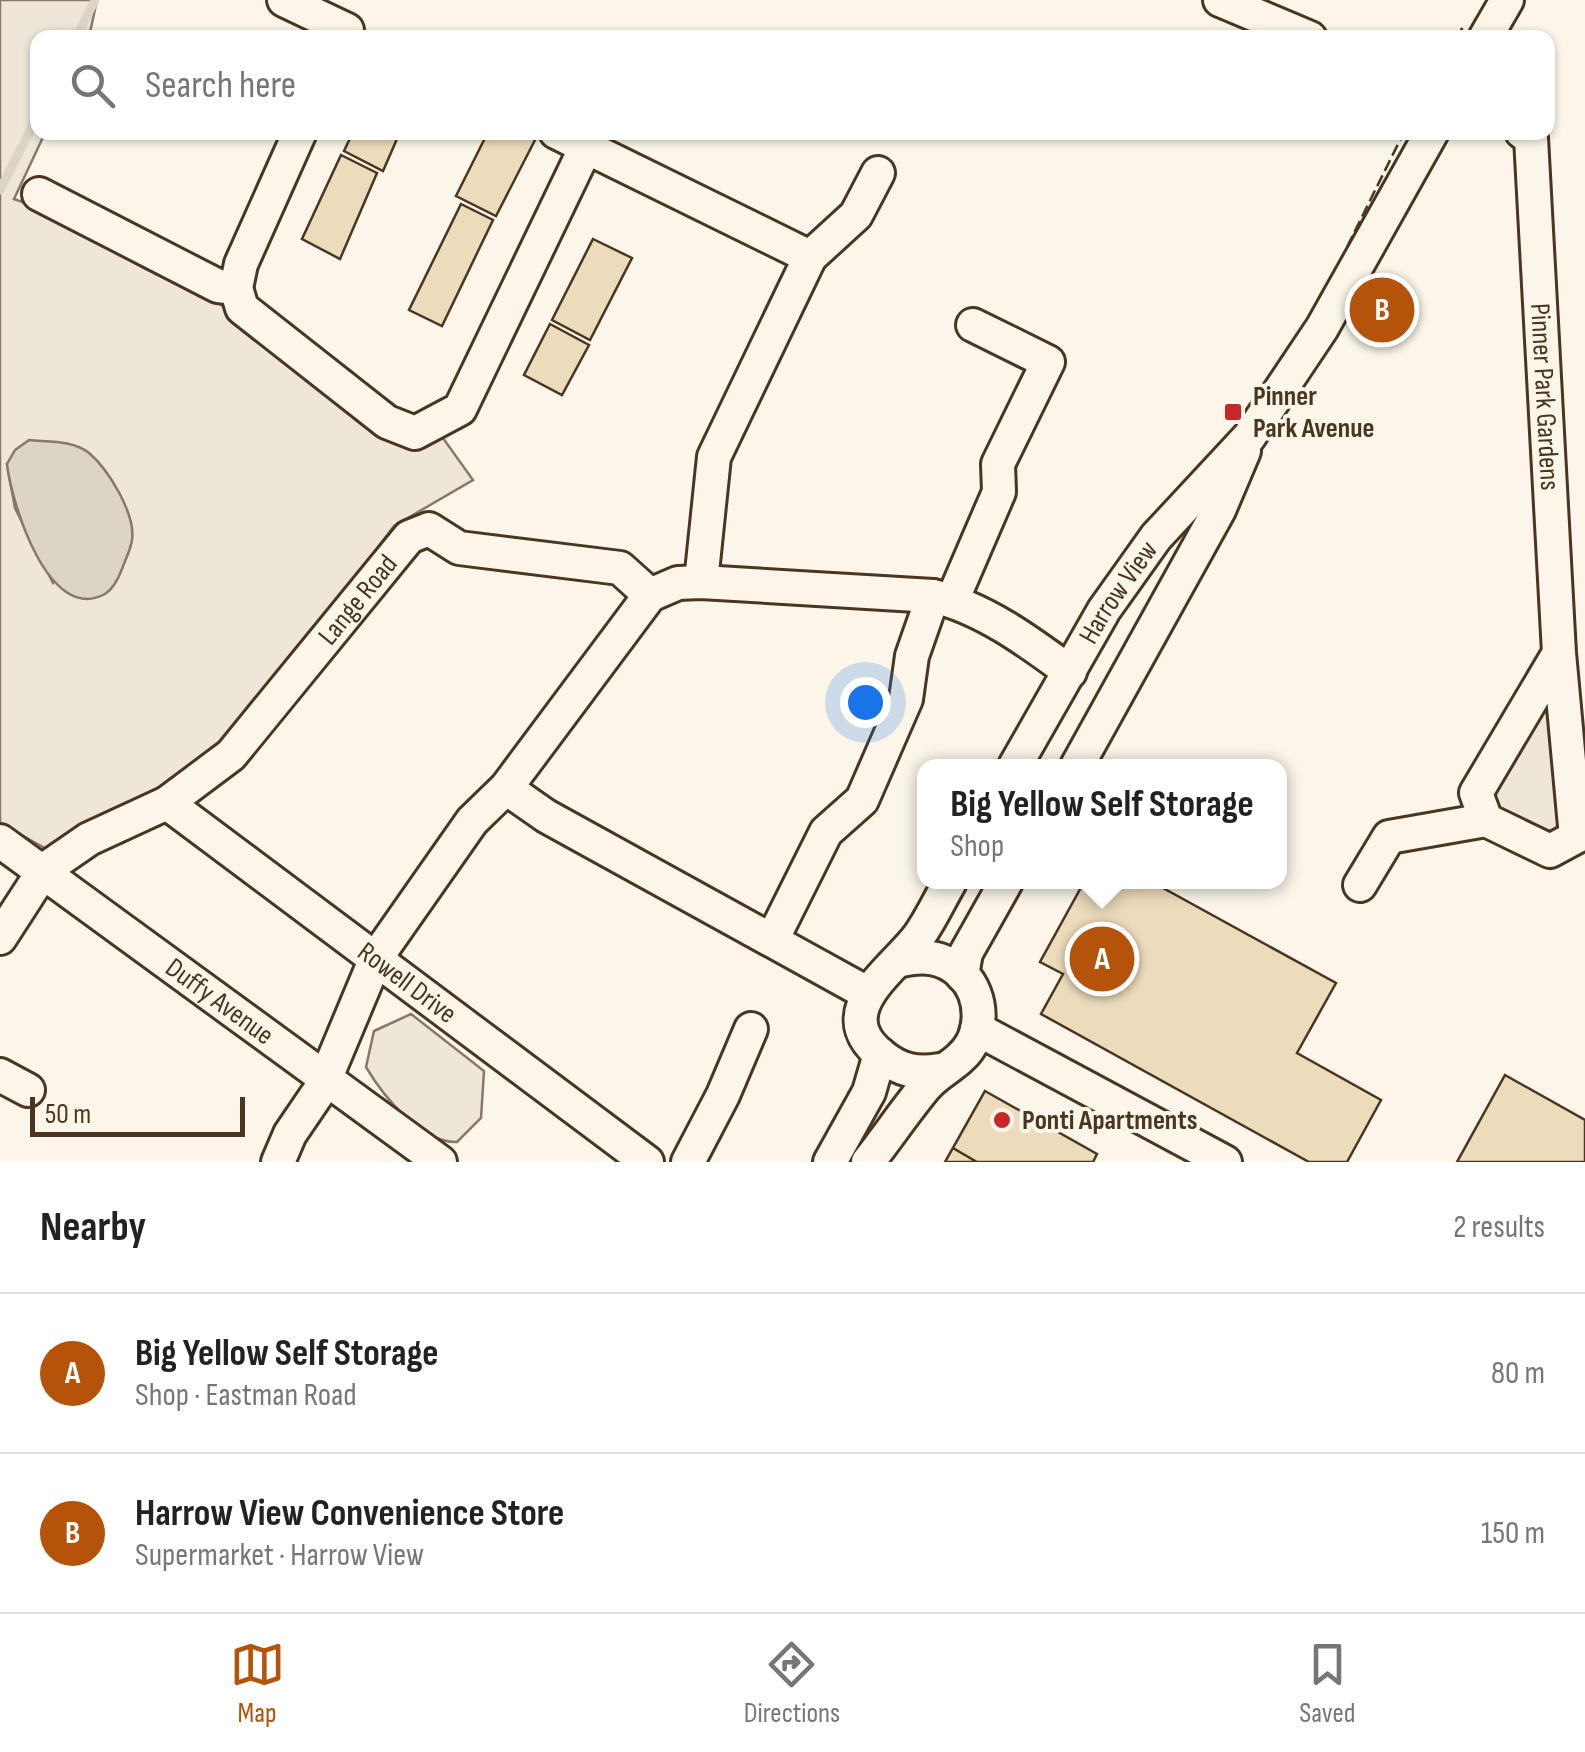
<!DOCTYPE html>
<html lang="en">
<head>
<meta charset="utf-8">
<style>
	body { margin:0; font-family:"Sofia Sans Condensed",sans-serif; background:#f2f2f2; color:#222 }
	.scale { position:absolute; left:30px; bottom:25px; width:215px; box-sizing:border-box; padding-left:10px; border:5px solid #4a3520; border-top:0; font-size:28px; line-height:35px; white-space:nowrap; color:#4a3520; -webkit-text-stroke:8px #fbf6e9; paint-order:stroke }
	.you { position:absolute; left:865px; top:702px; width:35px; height:35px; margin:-25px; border:8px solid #fff; border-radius:50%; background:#1a73e8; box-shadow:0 0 0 15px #1a73e833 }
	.badge { display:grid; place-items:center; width:65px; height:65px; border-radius:50%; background:#b45309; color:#fff; font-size:32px; font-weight:700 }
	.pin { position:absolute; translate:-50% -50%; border:5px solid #fff; box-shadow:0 2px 10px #0006 }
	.popup { position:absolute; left:917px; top:759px; width:370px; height:130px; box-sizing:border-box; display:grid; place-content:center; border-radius:20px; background:#fff; filter:drop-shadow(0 2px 8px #0005); font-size:32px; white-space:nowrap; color:#767676 }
	.popup b { font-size:38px; color:#222 }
	.popup::after { content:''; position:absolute; left:50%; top:100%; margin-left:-20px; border:20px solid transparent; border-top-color:#fff }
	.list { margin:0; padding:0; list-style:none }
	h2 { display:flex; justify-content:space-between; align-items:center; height:130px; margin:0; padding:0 40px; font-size:42px }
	h2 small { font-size:32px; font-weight:400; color:#767676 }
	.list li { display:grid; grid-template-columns:65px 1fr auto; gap:30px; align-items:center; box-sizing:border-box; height:160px; padding:0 40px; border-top:2px solid #e0e0e0 }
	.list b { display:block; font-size:38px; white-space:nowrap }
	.list p { margin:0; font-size:32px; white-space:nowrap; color:#767676 }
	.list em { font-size:32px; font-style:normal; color:#767676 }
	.icon { flex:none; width:55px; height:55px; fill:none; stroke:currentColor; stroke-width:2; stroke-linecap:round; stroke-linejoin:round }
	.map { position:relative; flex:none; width:1585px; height:1162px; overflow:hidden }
	.search { position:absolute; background:#fff; box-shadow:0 2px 8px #0004; left:30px; right:30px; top:30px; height:110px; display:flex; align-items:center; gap:25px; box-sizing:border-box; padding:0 35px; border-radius:20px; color:#767676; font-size:38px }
	.sheet { height:450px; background:#fff }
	nav { display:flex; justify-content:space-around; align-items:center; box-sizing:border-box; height:140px; border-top:2px solid #e0e0e0; background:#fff; font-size:28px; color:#767676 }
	nav a { display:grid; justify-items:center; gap:5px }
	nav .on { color:#b45309 }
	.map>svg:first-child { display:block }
</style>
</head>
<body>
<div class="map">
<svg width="1585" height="1162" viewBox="0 0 1585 1162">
	<rect width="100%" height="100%" fill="#fbf6e9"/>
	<path fill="#ede6d9" stroke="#887966" stroke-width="2.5" fill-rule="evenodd" d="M0 0H97L89 37 38 38V132L45 133 14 199C80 221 134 275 202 290L393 439 443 438 473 480 394 526 230 744 52 852 0 823ZM89 453 120 495 53 583 15 508 7 464Z
		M1551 686 1563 837 1486 802Z
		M411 1014 484 1071 481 1118 457 1142C421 1143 383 1096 366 1067L374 1031Z"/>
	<path fill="#dcd4c6" stroke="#887966" stroke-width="2.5" d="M29 440C48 442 73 440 89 453 108 469 136 514 132 540 131 549 125 560 122 569 119 577 113 589 105 594 48 625 11 501 7 464L15 450Z"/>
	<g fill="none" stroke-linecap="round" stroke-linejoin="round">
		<path stroke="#dcd4c6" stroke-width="9" d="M76 38 95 0
			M0 190 38 115"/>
	</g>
	<path fill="#ecdcbc" stroke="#4a3520" stroke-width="2.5" d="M353 132H400L383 171 344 151Z
		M488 132H521L535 140 496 216 456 196Z
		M341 155 377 173 340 259 302 239Z
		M461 204 493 220 442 326 409 310Z
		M593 239 632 258 590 340 552 320Z
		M550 324 589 345 562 395 524 375Z
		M1084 882H1152L1336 983 1297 1053 1381 1100 1347 1162H1309L1041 1014 1063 974 1040 962Z
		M1505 1075 1585 1120V1162H1457Z
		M985 1091 1097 1154 1093 1162H977L953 1148Z
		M985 1091 1097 1154 1093 1162H945Z"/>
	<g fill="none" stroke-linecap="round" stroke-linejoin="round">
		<defs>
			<g id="minor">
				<path d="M284 0 347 30"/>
				<path d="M1220 0 1310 38"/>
				<path d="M1485 38 1507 0"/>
				<path d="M556 132 586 147"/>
				<path id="s1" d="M1522 132 1531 138 1559 653 1576 837 1550 851 1486 820 1476 793 1559 653"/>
				<path d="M39 194 218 286 236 288 242 308 387 422 415 433 460 409 586 147 810 257 714 457 701 582"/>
				<path d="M810 257 856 215 878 173"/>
				<path d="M236 288 241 264 300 132"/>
				<path d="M650 595 678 583 701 582 933 596C983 608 1028 641 1070 672"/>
				<path d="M952 601 999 492 998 464 1048 362 973 325"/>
				<path id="s2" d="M1015 766 1104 610 1156 537 1249 437 1322 328 1432 132"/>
				<path d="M1077 766 1219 510 1244 451"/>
				<path d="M506 788 546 816 867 993"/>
				<path id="s3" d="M167 803 647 1162"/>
				<path id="s4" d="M0 841 440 1162"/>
				<path d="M1360 885 1389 837 1486 820"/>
				<path id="s5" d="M0 938 44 870 89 839 167 803 231 755 409 537 429 529 459 548 620 568 650 595"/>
				<path d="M772 940 826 832 862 800 906 699 912 656 933 596"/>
				<path d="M962 975 966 953 1006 882"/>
				<path d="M977 1029 1225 1162"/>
				<path d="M940 1070C917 1074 901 1071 882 1056 826 1011 895 969 919 936 931 919 940 899 950 882"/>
				<path d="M0 1075 28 1090"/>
				<path d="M278 1162 290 1134 322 1087 376 958 472 821 506 788 650 595"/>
				<path d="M688 1162 723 1095 751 1029"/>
				<path d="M830 1162 869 1092 880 1054"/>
				<path d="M868 1162C887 1138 905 1111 925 1087 936 1074 948 1069 960 1058 985 1036 984 996 962 974 943 955 921 955 897 961"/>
			</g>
		</defs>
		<use href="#minor" stroke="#4a3520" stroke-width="38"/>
		<use href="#minor" stroke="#fbf6e9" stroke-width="32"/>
		<path stroke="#4a3520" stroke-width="2.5" stroke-dasharray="12 5" stroke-linecap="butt" d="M1456 38 1463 27
			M1347 247 1404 132"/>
	</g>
	<g fill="#c62828" stroke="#fbf6e9" stroke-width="4">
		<rect x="1223" y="402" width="20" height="20" rx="5"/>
		<circle cx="1002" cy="1120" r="10"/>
	</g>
	<g text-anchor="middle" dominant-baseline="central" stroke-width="8" stroke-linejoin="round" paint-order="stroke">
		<g font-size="28" font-weight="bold" fill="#4a3520" stroke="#fbf6e9" text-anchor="start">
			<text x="1253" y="396">Pinner<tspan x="1253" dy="32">Park Avenue</tspan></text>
			<text x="1022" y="1120">Ponti Apartments</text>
		</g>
		<g font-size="28" fill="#4a3520" stroke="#fbf6e9">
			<text stroke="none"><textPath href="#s1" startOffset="270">Pinner Park Gardens</textPath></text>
			<text stroke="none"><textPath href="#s2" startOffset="202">Harrow View</textPath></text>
			<text stroke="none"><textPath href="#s5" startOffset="502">Lange Road</textPath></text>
			<text stroke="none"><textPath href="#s3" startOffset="300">Rowell Drive</textPath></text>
			<text stroke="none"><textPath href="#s4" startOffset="272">Duffy Avenue</textPath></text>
		</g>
	</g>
</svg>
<div class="scale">50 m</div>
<div class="you"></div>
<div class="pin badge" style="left:1102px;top:959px">A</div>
<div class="popup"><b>Big Yellow Self Storage</b>Shop</div>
<div class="pin badge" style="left:1382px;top:310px">B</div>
<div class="search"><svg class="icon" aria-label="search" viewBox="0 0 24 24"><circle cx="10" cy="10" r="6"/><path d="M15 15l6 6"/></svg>Search here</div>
</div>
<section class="sheet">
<h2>Nearby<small>2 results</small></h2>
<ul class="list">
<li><span class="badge">A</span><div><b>Big Yellow Self Storage</b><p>Shop · Eastman Road</p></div><em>80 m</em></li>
<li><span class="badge">B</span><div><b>Harrow View Convenience Store</b><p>Supermarket · Harrow View</p></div><em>150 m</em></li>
</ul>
</section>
<nav>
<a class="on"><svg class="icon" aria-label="map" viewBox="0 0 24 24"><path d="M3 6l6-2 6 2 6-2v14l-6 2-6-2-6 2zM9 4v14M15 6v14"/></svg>Map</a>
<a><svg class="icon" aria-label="directions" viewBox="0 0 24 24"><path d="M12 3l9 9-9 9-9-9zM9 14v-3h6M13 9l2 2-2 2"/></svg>Directions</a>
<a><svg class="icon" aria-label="saved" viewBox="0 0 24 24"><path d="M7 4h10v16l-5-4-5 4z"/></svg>Saved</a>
</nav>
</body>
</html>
